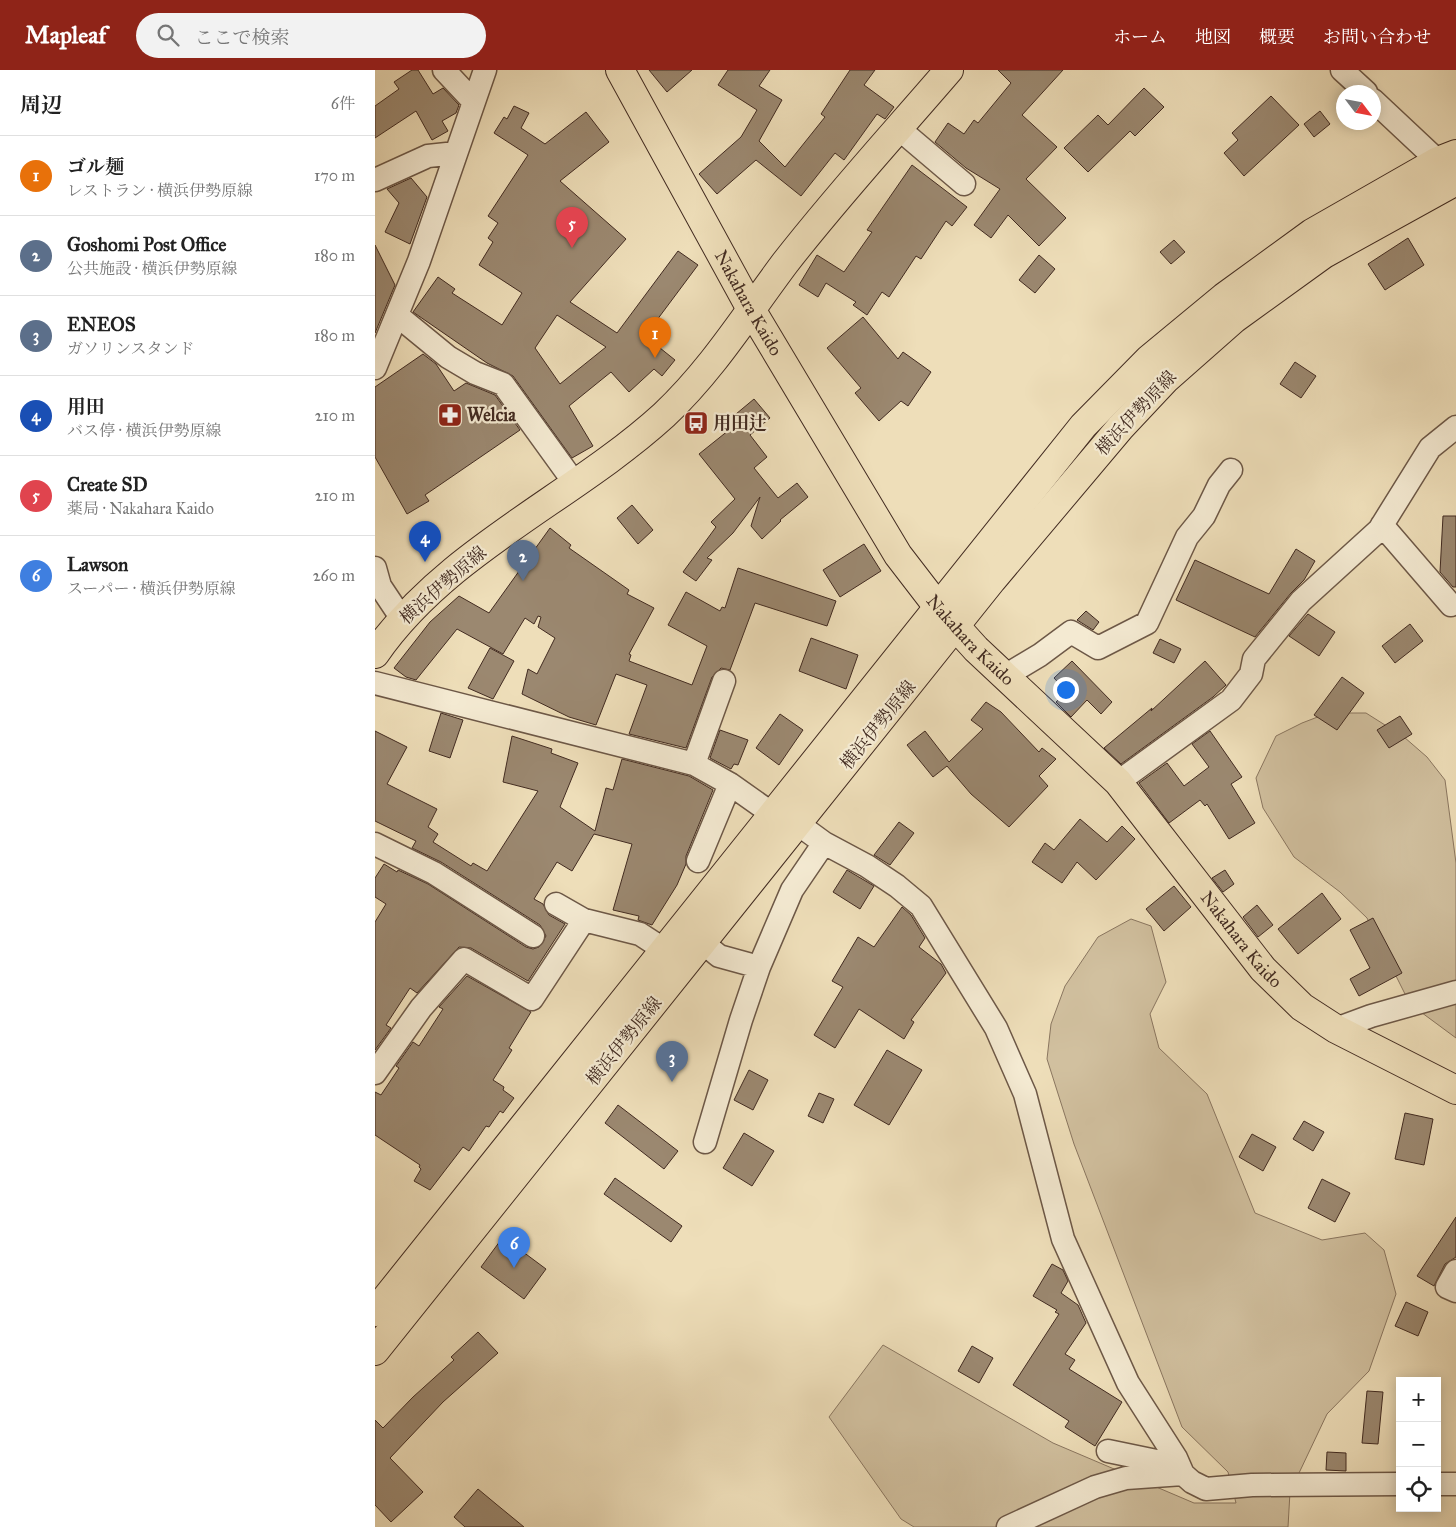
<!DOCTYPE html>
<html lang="ja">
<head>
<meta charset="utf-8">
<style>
	body { margin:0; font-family:"IM FELL Great Primer","Noto Serif JP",serif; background:#f2f2f2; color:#222 }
	.controls { position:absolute; right:15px; bottom:15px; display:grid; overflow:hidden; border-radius:0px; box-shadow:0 2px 12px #0003 }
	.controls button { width:45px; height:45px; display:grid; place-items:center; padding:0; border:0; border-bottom:1px solid #e0e0e0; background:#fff; color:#222; font:25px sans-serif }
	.compass { position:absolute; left:961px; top:15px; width:45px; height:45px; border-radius:50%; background:#fff; box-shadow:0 2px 12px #0003; rotate:122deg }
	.you { position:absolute; left:690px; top:619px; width:18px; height:18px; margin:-12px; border:4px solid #fff; border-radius:50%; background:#1a73e8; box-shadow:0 0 0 8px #1a73e833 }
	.badge { display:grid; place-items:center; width:32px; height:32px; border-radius:50%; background:#8f2418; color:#fff; font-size:16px; font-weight:700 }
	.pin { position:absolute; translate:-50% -41px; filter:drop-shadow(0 1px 2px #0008) }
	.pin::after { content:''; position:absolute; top:26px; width:18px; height:15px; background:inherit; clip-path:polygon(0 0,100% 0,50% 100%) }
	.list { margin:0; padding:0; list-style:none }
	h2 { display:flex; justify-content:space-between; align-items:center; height:65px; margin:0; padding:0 20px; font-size:21px }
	h2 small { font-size:16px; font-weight:400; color:#767676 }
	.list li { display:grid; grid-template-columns:32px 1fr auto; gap:15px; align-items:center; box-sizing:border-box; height:80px; padding:0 20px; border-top:1px solid #e0e0e0 }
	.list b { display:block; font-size:19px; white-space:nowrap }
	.list p { margin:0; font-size:16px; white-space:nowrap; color:#767676 }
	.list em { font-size:16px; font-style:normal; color:#767676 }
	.icon { flex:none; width:28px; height:28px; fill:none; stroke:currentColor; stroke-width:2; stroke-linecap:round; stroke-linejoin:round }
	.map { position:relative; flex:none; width:1081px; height:1457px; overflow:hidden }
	header { display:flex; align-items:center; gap:30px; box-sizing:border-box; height:70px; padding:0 25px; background:#8f2418; color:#fff }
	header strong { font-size:24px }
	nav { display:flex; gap:28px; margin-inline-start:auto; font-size:18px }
	.search { width:350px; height:45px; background:#f2f2f2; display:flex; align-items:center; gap:12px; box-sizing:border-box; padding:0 18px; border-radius:28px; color:#767676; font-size:19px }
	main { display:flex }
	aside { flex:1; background:#fff }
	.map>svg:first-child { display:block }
</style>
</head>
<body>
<header>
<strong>Mapleaf</strong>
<div class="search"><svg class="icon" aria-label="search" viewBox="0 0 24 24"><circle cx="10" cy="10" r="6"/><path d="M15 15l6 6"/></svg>ここで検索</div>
<nav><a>ホーム</a><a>地図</a><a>概要</a><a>お問い合わせ</a></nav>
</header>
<main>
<aside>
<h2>周辺<small>6件</small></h2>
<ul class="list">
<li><span class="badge" style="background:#e8710a">1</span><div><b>ゴル麺</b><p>レストラン · 横浜伊勢原線</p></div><em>170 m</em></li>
<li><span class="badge" style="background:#5c6f8a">2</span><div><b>Goshomi Post Office</b><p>公共施設 · 横浜伊勢原線</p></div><em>180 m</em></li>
<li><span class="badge" style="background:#5c6f8a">3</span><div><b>ENEOS</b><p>ガソリンスタンド</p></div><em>180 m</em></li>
<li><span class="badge" style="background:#1a4fb4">4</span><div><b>用田</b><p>バス停 · 横浜伊勢原線</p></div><em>210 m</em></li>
<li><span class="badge" style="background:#e0444e">5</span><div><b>Create SD</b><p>薬局 · Nakahara Kaido</p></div><em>210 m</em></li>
<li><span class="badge" style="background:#3f7fe0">6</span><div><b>Lawson</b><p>スーパー · 横浜伊勢原線</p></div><em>260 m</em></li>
</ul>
</aside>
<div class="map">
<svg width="1081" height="1457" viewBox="0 0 1081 1457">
	<rect width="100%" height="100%" fill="#eedeb9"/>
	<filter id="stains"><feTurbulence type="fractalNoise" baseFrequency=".004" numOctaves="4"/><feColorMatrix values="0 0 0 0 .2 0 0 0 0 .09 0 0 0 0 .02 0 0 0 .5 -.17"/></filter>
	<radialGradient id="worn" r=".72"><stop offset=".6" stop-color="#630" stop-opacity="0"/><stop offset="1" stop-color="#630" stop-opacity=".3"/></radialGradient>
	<path fill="#d1c09f" stroke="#8a7660" d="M953 643H991L1029 667 1052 687 1070 710 1081 793V968L1035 934 992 848 965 822 919 787 888 738 881 708 901 666 927 653Z
		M756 849 776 856 791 912 775 944 784 978 832 1024 880 1143 947 1170 990 1163 1009 1180 1021 1224 994 1301 952 1344 915 1422 913 1457H539L526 1449 454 1347 508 1275 678 1373 819 1433H861L853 1402 807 1357 699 1074 672 989 676 954 690 916 723 867Z"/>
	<path fill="#9b8870" stroke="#422b21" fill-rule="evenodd" d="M37 0H43L58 24 68 18 84 35 81 43 67 51 73 61 57 70 41 41 0 68V36L24 19 19 12Z
		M274 0H317L292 22Z
		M353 0H395L384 16 407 30 384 71 410 97 450 47 446 44 475 0H500L489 15 519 37 510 49 502 44 469 90 460 83 426 126 381 90 342 124 324 104 366 67 382 40 343 15Z
		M623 0H688L647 45 682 77 651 109 691 148 664 176 633 145 616 168 599 155 625 119 591 98 560 72 573 53 589 64 599 50 603 53 636 13Z
		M769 18 789 37 760 66 755 61 713 102 689 78 723 45 733 55Z
		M896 26 924 55 869 106 849 83 863 70 857 63Z
		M139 36 154 43 146 58 170 74 211 42 234 72 185 111 251 169 195 232 242 263 303 181 323 195 270 266 300 290 287 306 279 299 254 322 236 302 194 336 218 376 197 388 138 306 112 293 38 242 63 207 80 219 77 223 127 255 147 223 104 195 118 172 113 168 123 153 113 146 153 85 119 63 129 47 132 49ZM182 245 231 277 185 314 160 278Z
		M945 41 955 54 939 67 929 54Z
		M537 95 592 137 577 156 571 151 546 189 541 186 514 227 507 222 492 245 478 235 481 232 451 213 443 227 424 215 442 185 469 202 497 162 492 160Z
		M36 108 52 127 35 174 10 162 24 133 12 119Z
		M1033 168 1049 195 1010 220 993 194Z
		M799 170 810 182 796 194 785 182Z
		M0 175 20 215 0 263Z
		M664 185 680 199 660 223 644 210Z
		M488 247 523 289 528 282 556 302 533 336 526 331 504 351 480 323 486 318 452 278Z
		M48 284 61 294 79 321 91 313 120 325 145 360 50 425 54 431 32 444 0 387V317Z
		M920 292 941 306 926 328 905 314Z
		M379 329 395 348 375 365 392 387 379 398 403 428 422 413 433 427 405 450 406 451 387 469 376 456 385 427 358 463 332 488 337 490 321 511 308 502 341 457 336 452 360 429 324 384 354 360 349 354Z
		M257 435 278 460 263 474 242 448Z
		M1068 446H1081V517H1078L1065 502Z
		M175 458 196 475 194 478 254 520 252 524 279 538 254 584 256 585 254 591 317 615 332 576 293 555 311 522 345 541 347 537 350 538 363 498 461 531 452 556 380 533 355 600 346 598 337 607 311 678 254 664 272 615 241 604 221 655 194 647 147 624 153 599 162 604 180 568 163 557 166 547 163 546 159 554 150 548 128 584 82 559 41 610 31 607 19 598 55 552 84 526 114 543Z
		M489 474 506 501 465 527 448 500Z
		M921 479 940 491 929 510 916 523 880 567 801 530 820 490 894 524Z
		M711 541 724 552 718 560 702 550Z
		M933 544 960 562 944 586 914 566Z
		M1035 554 1048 571 1020 593 1007 576Z
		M436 568 483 585 471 619 424 601Z
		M785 569 806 579 799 593 778 583Z
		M115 578 139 591 118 629 93 618Z
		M697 591 737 632 726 644 712 630 696 647 681 632 692 622 679 608Z
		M830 591 851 615 838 627 746 694 729 678 777 638 776 641Z
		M967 607 989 623 962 660 939 645Z
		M611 632 626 642 664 682 667 678 681 689 664 706 673 716 634 757 596 724 572 696 558 707 532 675 550 661 574 692 608 659 596 650Z
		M66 643 88 650 75 688 54 681Z
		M405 644 428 660 404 695 381 678Z
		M1025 646 1037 664 1014 678 1002 660Z
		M345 660 373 670 363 695 359 694 356 699 335 688Z
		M0 661 32 677 12 714 62 739 53 757 63 764 58 772 96 796 98 793 112 801 163 721 128 712 137 666 177 679 176 683 203 693 185 737 220 761 231 718 238 720 247 689 314 706 338 720 311 786V794L302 815 277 855 263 850 264 846 238 840 257 774 219 764 197 801 182 792 159 829 168 834 174 845 190 854 153 911 96 878 84 877 42 923 35 918 11 955 16 958 0 980V852L11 834 0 827V808L9 794 22 802 23 800 53 814 151 877 158 879 164 877 171 866 165 855 66 792 37 778 41 771 0 751Z
		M835 661 867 707 856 714 880 753 854 769 832 734 830 736 825 730 794 753 764 713 792 693 809 716 834 697 817 674Z
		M705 749 732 772 747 756 760 769 721 810 702 792 687 813 657 792 670 773 679 780Z
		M524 752 539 763 515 795 499 785Z
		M472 800 499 816 485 839 458 822Z
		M850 800 859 814 848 822 837 808Z
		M799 816 816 837 789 861 771 839Z
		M947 823 966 849 923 884 903 859Z
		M882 835 898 855 883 867 868 847Z
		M527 837 536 845 550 868 544 877 566 894 571 903 536 950 539 952 529 969 484 939 460 978 439 965 468 917 457 911 483 867 499 877Z
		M998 848 1027 903 984 926 975 909 995 898 975 860Z
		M92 906 156 942 134 978 137 980 118 1010 129 1017 128 1020 139 1028 128 1043 125 1041 114 1057 111 1056 94 1081 88 1077 55 1120 39 1111 46 1099 44 1097 45 1095 0 1065V1022L6 1025 24 998 21 996 38 972 44 976 68 939 64 937Z
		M512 980 547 1000 514 1055 479 1035Z
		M374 1000 393 1010 378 1040 359 1030Z
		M444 1023 459 1029 448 1053 433 1046Z
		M243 1035 303 1081 289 1099 230 1053Z
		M1030 1043 1058 1049 1049 1095 1020 1089Z
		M929 1051 949 1062 938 1081 918 1069Z
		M369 1063 399 1081 377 1116 348 1098Z
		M877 1064 901 1077 888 1101 864 1087Z
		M240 1108 307 1156 296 1172 229 1124Z
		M947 1109 975 1123 960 1152 933 1138Z
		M1081 1147V1187L1070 1194 1059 1216 1042 1206Z
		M128 1167 171 1199 149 1229 106 1197Z
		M677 1194 688 1200 693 1211 686 1223 703 1235 711 1253 690 1284 700 1290 694 1299 747 1332 720 1376 690 1357 694 1351 638 1315 684 1244 680 1242 682 1240 658 1226Z
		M1031 1232 1053 1242 1043 1266 1020 1256Z
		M103 1262 123 1283 68 1332 15 1388 48 1422 16 1452 0 1435V1350L8 1358 38 1327 79 1290 76 1287Z
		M597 1276 618 1288 604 1313 583 1301Z
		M992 1321 1008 1322 1003 1374 987 1373Z
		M952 1382 971 1383V1401L951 1400Z
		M103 1419 121 1434 149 1457H90L79 1447Z"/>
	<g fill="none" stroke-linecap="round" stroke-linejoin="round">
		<defs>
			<path id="minor" d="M69 0 98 31
				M967 0 991 22
				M998 30 1063 91
				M523 58 589 114
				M0 110 53 86 81 83
				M23 246 73 287 100 303 128 314 201 415
				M0 298 44 191 110 0
				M1007 455 1076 535
				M0 498 5 516 27 549
				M630 606 665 585 696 562 723 578 772 553 812 467 829 446 844 415 856 400
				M0 613 319 694 355 714 396 743
				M319 694 349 611
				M743 712 856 630 876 604 879 589 926 531 1004 460 1055 378 1081 357
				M423 754 449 773 492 796 522 816 546 836 621 958 650 1024 688 1169 753 1313 801 1388 808 1404
				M0 774 59 803 158 866
				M323 791 355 714
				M181 834 209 850 265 864 288 879
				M328 873 344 886 384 897
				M961 959 996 946 1081 922
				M0 1003 46 938 89 889 157 929 209 850
				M330 1072 366 950 384 897 417 820 449 773
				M1081 1201 1072 1217 1081 1221
				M733 1381 791 1393 803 1401
				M1062 1414H1081
				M633 1457 720 1417 751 1408 808 1404 817 1412 831 1419 877 1415 1025 1414"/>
			<g id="major">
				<path id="s1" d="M245 0 377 241 523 485 563 537 601 579 743 712 888 899 927 937 961 959 1081 1020"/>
				<path d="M0 584C71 481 198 428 289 345 337 300 371 245 410 193 462 126 519 64 574 0"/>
				<path d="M0 1242 708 356 774 289 849 227 937 163 1063 91 1081 84"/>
				<path d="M0 1281 617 510 745 358 791 309 859 249 949 184 1081 111"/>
			</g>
		</defs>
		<use href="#minor" stroke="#6d5847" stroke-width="25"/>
		<use href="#major" stroke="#422b21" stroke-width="30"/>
		<use href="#minor" stroke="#f4ead2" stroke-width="22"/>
		<use href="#major" stroke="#eedeb9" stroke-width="28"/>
	</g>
	<defs>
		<symbol id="pharmacy-square" viewBox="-11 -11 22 22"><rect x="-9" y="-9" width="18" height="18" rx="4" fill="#8f2418" stroke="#f4ead2"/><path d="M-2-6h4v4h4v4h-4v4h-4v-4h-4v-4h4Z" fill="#fff"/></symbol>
		<symbol id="bus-square" viewBox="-11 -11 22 22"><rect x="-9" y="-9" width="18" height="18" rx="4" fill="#8f2418" stroke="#f4ead2"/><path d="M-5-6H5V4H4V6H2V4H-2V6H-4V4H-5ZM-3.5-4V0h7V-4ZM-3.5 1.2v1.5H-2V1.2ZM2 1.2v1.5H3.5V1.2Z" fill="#fff"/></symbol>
	</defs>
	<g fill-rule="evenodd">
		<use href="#pharmacy-square" x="61" y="331" width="28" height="28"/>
		<use href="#bus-square" x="307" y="339" width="28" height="28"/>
	</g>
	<g text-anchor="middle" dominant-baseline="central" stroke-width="4.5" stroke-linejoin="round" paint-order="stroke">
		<g font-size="18" fill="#422b21" stroke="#f4ead2">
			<text stroke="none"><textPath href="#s1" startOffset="266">Nakahara Kaido</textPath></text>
			<text transform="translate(761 343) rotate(-47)">横浜伊勢原線</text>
			<text transform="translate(68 515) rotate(-41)">横浜伊勢原線</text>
			<text stroke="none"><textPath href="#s1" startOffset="671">Nakahara Kaido</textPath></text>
			<text transform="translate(503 655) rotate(-51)">横浜伊勢原線</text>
			<text stroke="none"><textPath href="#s1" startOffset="1076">Nakahara Kaido</textPath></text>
			<text transform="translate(249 971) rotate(-51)">横浜伊勢原線</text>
		</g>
		<g font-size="18" font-weight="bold" fill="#422b21" stroke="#f4ead2" text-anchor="start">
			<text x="92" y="345">Welcia</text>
			<text x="338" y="353">用田辻</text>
		</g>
	</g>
	<rect width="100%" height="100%" filter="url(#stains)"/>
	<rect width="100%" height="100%" fill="url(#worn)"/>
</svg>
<div class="controls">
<button>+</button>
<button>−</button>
<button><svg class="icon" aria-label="locate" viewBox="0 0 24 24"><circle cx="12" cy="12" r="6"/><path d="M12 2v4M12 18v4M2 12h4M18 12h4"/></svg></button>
</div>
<svg class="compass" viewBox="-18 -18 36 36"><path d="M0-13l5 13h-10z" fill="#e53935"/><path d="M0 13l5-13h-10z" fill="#767676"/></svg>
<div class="you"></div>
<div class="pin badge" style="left:280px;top:288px;background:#e8710a">1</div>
<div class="pin badge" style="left:148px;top:511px;background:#5c6f8a">2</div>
<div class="pin badge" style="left:297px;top:1012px;background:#5c6f8a">3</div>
<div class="pin badge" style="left:50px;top:492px;background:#1a4fb4">4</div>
<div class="pin badge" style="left:197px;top:178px;background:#e0444e">5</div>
<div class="pin badge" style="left:139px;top:1198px;background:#3f7fe0">6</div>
</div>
</main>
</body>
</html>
